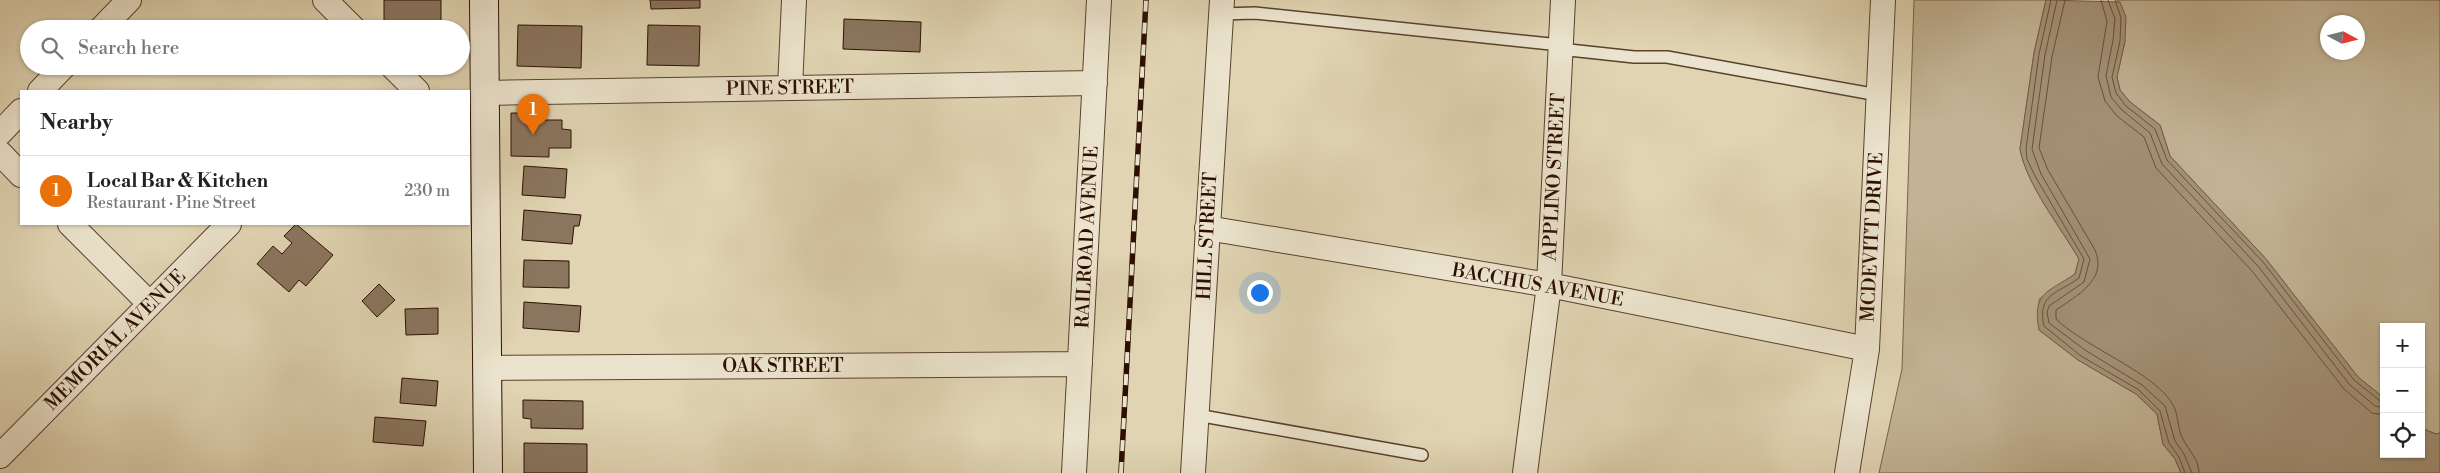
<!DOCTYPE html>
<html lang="en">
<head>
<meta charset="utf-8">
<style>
	body { margin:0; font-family:"Libre Bodoni",serif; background:#f6f6f6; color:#222 }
	.controls { position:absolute; right:15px; bottom:15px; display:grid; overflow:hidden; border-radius:0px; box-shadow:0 1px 4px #0004 }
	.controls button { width:45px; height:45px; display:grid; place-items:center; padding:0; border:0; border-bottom:1px solid #e0e0e0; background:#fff; color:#222; font:25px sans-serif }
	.compass { position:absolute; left:2320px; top:15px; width:45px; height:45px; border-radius:50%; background:#fff; box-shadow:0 1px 4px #0004; rotate:97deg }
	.you { position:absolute; left:1259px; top:292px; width:18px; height:18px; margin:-12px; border:4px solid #fff; border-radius:50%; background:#1a73e8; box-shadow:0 0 0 8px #1a73e833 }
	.badge { display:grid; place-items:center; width:32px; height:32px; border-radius:50%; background:#8f2418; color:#fff; font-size:16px; font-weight:700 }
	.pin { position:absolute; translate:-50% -41px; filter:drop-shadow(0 1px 2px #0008) }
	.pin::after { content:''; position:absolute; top:26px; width:18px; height:15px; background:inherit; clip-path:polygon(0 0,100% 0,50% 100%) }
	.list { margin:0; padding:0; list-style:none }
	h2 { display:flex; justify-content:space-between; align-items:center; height:65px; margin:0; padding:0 20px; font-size:21px }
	h2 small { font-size:16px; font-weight:400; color:#767676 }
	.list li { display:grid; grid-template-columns:32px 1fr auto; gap:15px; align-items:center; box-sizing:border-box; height:70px; padding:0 20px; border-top:1px solid #e0e0e0 }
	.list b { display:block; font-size:19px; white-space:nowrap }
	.list p { margin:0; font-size:16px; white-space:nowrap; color:#767676 }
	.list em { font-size:16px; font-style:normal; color:#767676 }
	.icon { flex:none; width:28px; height:28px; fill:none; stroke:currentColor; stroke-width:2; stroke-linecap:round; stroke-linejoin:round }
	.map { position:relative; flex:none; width:2440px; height:473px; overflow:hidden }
	.search { position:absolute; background:#fff; box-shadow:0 1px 4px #0004; left:20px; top:20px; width:450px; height:55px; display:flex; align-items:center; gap:12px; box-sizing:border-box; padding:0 18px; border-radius:28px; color:#767676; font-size:19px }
	.panel { position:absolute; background:#fff; box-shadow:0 1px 4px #0004; left:20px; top:90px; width:450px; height:135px; border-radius:0px }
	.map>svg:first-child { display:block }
</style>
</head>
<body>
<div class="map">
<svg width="2440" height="473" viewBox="0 0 2440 473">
	<rect width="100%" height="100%" fill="#e0d4b2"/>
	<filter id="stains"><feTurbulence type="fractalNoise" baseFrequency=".004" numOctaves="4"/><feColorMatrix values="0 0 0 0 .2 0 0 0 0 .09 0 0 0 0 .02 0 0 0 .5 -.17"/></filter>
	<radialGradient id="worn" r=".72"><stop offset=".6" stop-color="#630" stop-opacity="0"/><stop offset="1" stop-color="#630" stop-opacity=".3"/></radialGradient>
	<path fill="#c2b394" stroke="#78614b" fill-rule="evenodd" d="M1914 0H2046L2034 53 2020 149C2026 183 2061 228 2079 259L2075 274 2039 299V330L2078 360 2136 394 2157 414 2163 444 2175 459 2181 473H1879L1902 369Z
		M2117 0H2440V433L2436 434 2421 428V327H2384V398L2358 377 2266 259 2170 156 2160 125 2130 102 2120 90 2117 77 2125 41ZM2328 22H2358V52H2328Z"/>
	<path fill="#a39176" stroke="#745d48" d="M2046 0 2120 2 2126 17 2125 41 2117 77 2120 90 2130 102 2160 125 2170 156 2266 259 2358 377 2384 398V454H2421V428L2436 434 2440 433V473H2181L2175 459 2163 444 2157 414 2136 394 2078 360 2039 330C2032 292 2047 293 2075 274L2079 259C2060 226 2027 186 2020 149L2034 53Z"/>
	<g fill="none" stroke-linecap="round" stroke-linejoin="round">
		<path stroke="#68503c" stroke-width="1" d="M2051 0 2039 54 2026 149 2027 159 2035 176 2084 259 2079 278C2057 294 2037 294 2044 326L2081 356 2139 390 2160 411 2169 443 2179 457 2185 473
			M2057 0 2045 55 2032 149 2041 174 2090 259 2084 282 2049 306 2047 312 2049 323 2085 350 2142 385 2165 406 2175 441 2184 454 2192 473
			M2065 0 2052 57 2039 148 2048 170 2095 250C2108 280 2076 296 2056 310V319C2086 348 2156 373 2173 405 2179 415 2177 429 2183 439 2189 451 2199 459 2199 473
			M2101 0 2107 21 2098 77 2105 101 2117 116 2144 137 2156 168 2252 271 2344 389 2372 413 2384 415
			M2108 0 2115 19 2113 40 2106 76 2111 97 2122 110 2150 133 2162 164 2258 266 2349 384 2375 406 2384 408
			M2115 0 2121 18 2120 41 2112 77 2116 93 2126 106 2155 129 2167 160 2263 262 2354 380 2379 400 2384 402"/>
	</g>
	<path fill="#8a755e" stroke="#2d0f02" d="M384 0H441V29H384Z
		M650 0H700V8L651 9Z
		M844 19 921 22 920 52 843 49Z
		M518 25 582 26 581 68 517 66Z
		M648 25 700 26 699 66 647 65Z
		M511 113H538V120H562V129L571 130V148H549V157L511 156Z
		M524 166 567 169 565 198 522 195Z
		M524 210 581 215 579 226H574L572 244 522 240Z
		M296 224 333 255 306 286 299 280 289 292 257 264 273 246 282 254 292 243 284 236Z
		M524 260 569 261V288L523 287Z
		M379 284 395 300 377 317 362 301Z
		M524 302 581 306 579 332 523 328Z
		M438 308V334L406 335 405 309Z
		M402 378 438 381 436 406 400 403Z
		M523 400 583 401V429L531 428V419L523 418Z
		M375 417 426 421 423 446 373 442Z
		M524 443 587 444V473H524Z"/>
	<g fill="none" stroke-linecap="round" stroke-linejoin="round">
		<defs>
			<path id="service" d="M1221 14 1255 13 1560 45
				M1560 49 1634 57H1667L1878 95
				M1197 415 1422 455"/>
			<path id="minor" d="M325 0 354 29
				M101 29 129 0
				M392 66 417 91
				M790 88 794 0
				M40 91 64 66
				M485 93 1095 83
				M0 133 21 111
				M0 153 21 175
				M70 224 150 304
				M1207 228 1549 285 1867 349
				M487 368 1080 364
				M0 456 229 224
				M1074 473 1099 0
				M1193 473 1222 0
				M1525 473 1549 285 1563 0
				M1847 473 1867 349 1883 0"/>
			<path id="secondary" d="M484 0 488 473"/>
		</defs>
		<use href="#service" stroke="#5a402e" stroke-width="14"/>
		<use href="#minor" stroke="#5a402e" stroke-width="26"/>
		<use href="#secondary" stroke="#2d0f02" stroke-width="30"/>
		<use href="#service" stroke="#ebe3cd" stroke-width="11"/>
		<use href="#minor" stroke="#ebe3cd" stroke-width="24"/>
		<use href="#secondary" stroke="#ebe3cd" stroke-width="28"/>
		<defs>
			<path id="rail" d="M1121 473 1146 0"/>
		</defs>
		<use href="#rail" stroke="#2d0f02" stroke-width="5.5"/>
		<use href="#rail" stroke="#ebe3cd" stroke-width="4" stroke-dasharray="11" stroke-linecap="butt"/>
	</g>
	<g text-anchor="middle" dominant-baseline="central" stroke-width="5" stroke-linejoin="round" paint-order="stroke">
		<g font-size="19" fill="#2d0f02" stroke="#ebe3cd">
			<text transform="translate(790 88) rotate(-1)">PINE STREET</text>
			<text transform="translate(1554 177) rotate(-87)">APPLINO STREET</text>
			<text transform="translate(1207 236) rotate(-87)">HILL STREET</text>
			<text transform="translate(1087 237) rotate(-87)">RAILROAD AVENUE</text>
			<text transform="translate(1872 237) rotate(-87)">MCDEVITT DRIVE</text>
			<text transform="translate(1538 285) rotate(10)">BACCHUS AVENUE</text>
			<text transform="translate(115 340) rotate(-45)">MEMORIAL AVENUE</text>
			<text x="783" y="366">OAK STREET</text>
		</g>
	</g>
	<rect width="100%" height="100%" filter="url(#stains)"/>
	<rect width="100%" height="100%" fill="url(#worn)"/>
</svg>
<div class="controls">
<button>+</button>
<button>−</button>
<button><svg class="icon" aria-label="locate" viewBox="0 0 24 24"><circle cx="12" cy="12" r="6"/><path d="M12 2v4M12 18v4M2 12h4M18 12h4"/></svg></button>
</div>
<svg class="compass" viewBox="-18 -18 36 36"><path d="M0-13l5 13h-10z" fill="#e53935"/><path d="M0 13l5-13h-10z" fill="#767676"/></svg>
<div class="you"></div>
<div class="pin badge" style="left:533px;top:135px;background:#e8710a">1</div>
<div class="search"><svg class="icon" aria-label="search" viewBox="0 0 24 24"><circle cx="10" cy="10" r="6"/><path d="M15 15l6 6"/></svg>Search here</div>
<section class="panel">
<h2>Nearby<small></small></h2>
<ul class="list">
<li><span class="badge" style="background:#e8710a">1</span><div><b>Local Bar &amp; Kitchen</b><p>Restaurant · Pine Street</p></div><em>230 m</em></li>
</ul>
</section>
</div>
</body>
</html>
